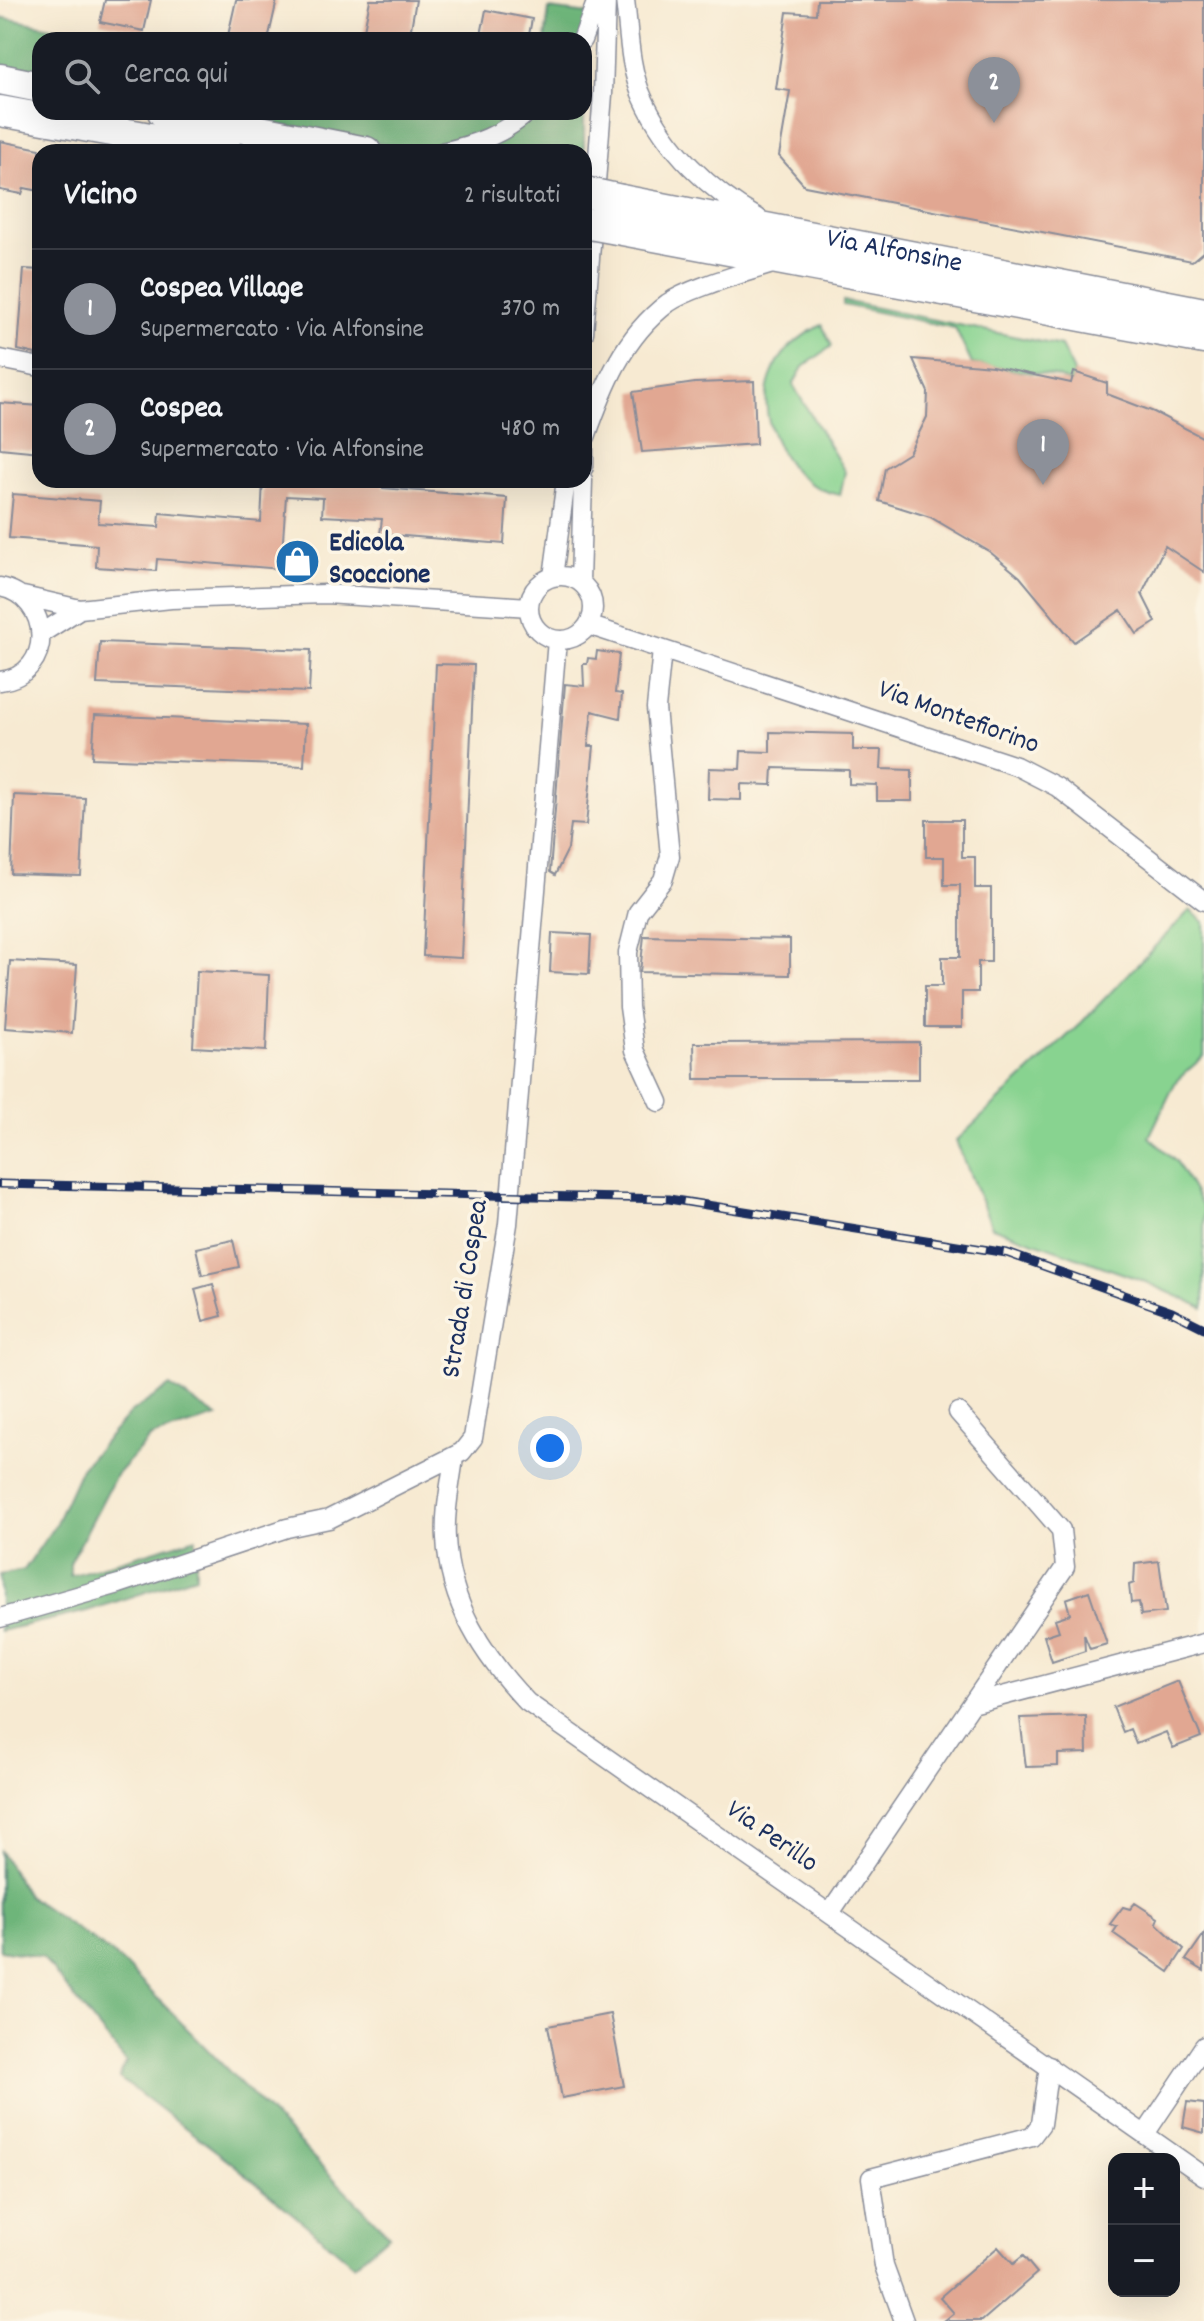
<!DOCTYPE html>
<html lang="it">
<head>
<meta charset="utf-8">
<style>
	body { margin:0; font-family:Dekko,sans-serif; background:#242831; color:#f1f3f6 }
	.controls { position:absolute; right:24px; bottom:24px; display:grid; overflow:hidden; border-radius:16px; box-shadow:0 8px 32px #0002 }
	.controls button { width:72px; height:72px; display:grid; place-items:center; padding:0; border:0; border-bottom:2px solid #363941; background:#171b24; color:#f1f3f6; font:40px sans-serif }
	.you { position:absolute; left:550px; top:1448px; width:28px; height:28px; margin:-20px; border:6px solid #fff; border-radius:50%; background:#1a73e8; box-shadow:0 0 0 12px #1a73e833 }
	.badge { display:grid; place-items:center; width:52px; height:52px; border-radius:50%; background:#8c9099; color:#fff; font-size:26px; font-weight:700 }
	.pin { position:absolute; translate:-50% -66px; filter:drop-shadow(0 2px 4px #0008) }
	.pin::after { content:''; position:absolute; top:42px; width:28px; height:24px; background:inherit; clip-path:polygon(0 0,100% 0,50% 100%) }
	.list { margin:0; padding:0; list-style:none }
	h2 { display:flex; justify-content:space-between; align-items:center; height:104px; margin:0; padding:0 32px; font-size:34px }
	h2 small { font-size:26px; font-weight:400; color:#9ea1a6 }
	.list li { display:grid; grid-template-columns:52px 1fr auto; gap:24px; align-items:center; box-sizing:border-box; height:120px; padding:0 32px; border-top:2px solid #363941 }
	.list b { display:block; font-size:30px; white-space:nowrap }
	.list p { margin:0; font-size:26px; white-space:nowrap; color:#9ea1a6 }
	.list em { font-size:26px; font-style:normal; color:#9ea1a6 }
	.icon { flex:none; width:44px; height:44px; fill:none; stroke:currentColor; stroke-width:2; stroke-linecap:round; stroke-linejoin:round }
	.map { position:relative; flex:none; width:1204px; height:2321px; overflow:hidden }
	.search { position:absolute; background:#171b24; box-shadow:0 8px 32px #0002; left:32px; top:32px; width:560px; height:88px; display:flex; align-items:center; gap:20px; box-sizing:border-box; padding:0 28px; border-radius:24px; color:#9ea1a6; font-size:30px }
	.panel { position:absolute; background:#171b24; box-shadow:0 8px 32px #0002; left:32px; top:144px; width:560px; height:344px; border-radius:24px }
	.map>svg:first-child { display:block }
</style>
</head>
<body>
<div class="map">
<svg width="1204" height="2321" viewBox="0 0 1204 2321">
	<rect width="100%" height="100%" fill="#fcf5e5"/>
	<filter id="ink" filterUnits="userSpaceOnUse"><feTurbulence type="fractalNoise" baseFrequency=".0125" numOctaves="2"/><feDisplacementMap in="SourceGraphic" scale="16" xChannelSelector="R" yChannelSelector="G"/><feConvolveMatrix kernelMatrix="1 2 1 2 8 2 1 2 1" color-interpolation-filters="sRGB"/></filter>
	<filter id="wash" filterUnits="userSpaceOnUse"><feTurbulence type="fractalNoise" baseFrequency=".006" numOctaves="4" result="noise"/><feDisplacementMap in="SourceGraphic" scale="32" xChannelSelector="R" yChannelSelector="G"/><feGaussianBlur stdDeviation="1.8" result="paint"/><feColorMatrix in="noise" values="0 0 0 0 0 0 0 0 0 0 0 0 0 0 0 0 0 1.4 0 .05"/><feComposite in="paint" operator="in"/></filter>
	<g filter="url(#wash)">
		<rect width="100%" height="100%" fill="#f7ead2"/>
		<path fill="#88d390" stroke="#528177" stroke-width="2" d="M843 301 1061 346 1074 372 1071 383 1055 376 972 364 955 328 843 305Z
			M822 325 832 346 803 367 793 385 845 472 840 495C810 489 793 474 779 448 752 397 770 350 822 325Z
			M1190 910 1204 922V1056L1176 1081 1149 1137 1176 1161 1204 1208V1308L1141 1280 992 1227 956 1141 1082 1022Z"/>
		<path fill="#6eb57a" stroke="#44726c" stroke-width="2" d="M549 9 598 15 584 55V40H545Z
			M0 17 117 40H40V76L0 68Z
			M584 106V154L429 152 204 112H483L536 122 538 112H584Z
			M170 1386 217 1417 151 1437 116 1475 70 1563V1576L196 1538V1576L84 1612 0 1631V1575L24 1570 55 1525 81 1468 130 1413Z
			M0 1851 27 1895 117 1957 389 2235 354 2265 232 2163 119 2078 126 2062 42 1957 0 1950Z"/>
		<g id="blocks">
			<path fill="#e1a792" d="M105 0H151L144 31 100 22Z
				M236 0H277L268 40H227Z
				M370 0H416L409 40H362Z
				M817 0H1204V251L1192 261 805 186 779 156 790 91 776 89 787 12 816 14Z
				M486 10 532 19 528 40H480Z
				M0 141 40 149V191L24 188 22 194 0 190Z
				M24 269 40 270V355L18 350Z
				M913 359 992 366 1071 383 1074 372 1107 383V394L1154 412 1204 438V572L1165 546 1142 594 1156 622 1137 634 1121 610 1074 642 1020 577 990 552 930 517 879 501 885 468 909 453 927 417 928 392Z
				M754 381 756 444 642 452 633 392 695 383Z
				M0 403 40 406V452L0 448Z
				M263 480H384L383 488 507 498 504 544 380 534 382 519 322 516 323 498 286 496 281 569 157 559 156 571 96 567 97 545 9 538 13 494 100 501 98 523 159 527 160 513 261 522Z
				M100 642 311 650 309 692 97 684Z
				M597 651 619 654 615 693 622 694 620 718 592 711 588 746H594L586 825 571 824 568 849 555 875 550 872 565 684 584 686 583 664H587L588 658 596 659Z
				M436 664 474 665 461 958 423 956Z
				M95 715 306 724 304 766 92 758Z
				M770 732 853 734V750H882L881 769 912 770V801H877V785L849 784V770L773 768 772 785 741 784V800L708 799 709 768 740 769 741 751 770 752Z
				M14 795 85 798 81 876 11 874Z
				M926 820H962V857H975V888H991V962H978V992H962V1027H925V986H942V957H960V885H944V857H926Z
				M552 933 591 935 589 974 550 972Z
				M644 936 790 939V975L640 972Z
				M10 961 77 965 72 1033 5 1028Z
				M197 971 269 975 266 1051 193 1047Z
				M919 1042V1079H695L694 1043Z
				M233 1240 239 1267 202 1275 196 1248Z
				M213 1284 222 1316 203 1321 195 1289Z
				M1159 1561 1166 1612 1141 1615 1139 1602 1131 1603 1129 1585 1134 1583 1135 1564Z
				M1089 1591 1107 1644 1090 1649 1084 1634 1085 1651 1052 1662 1044 1636 1059 1631 1055 1619 1070 1614 1066 1599Z
				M1178 1681 1201 1737 1173 1748 1166 1732 1136 1744 1130 1729 1123 1732 1113 1707Z
				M1086 1716 1087 1753 1058 1754V1766L1026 1767 1020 1718Z
				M1135 1903 1158 1918 1156 1923 1184 1949 1169 1972 1113 1933 1117 1927 1110 1924 1123 1907 1130 1909Z
				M1204 1934V1971L1186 1960Z
				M610 2014 624 2086 562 2098 548 2026Z
				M1187 2102 1204 2104V2133L1183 2127Z
				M998 2247 1013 2264 1023 2256 1037 2273 982 2321H944L954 2313 940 2297Z"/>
		</g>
	</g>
	<g filter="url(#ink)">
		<use href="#blocks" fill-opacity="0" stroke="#898c98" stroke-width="2"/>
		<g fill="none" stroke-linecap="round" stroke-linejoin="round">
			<defs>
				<path id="street" d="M625 0C629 31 629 69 643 98 666 149 710 191 758 218
					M582 40 597 0
					M442 152C476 144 502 135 528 112
					M584 333 603 94 606 0
					M0 359 40 367
					M584 389V467
					M586 437C604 386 623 337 668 303 691 287 749 272 778 262
					M529 608a32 32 0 1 1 64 0a32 32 0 1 1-64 0Z
					M553 577 566 480
					M580 582 583 480
					M0 587C52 597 56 674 0 681
					M23 596 80 609 171 599 326 594 529 607
					M588 625 1016 766 1057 787 1204 901
					M42 633 80 609
					M659 1102 635 1050 629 1007 628 952 638 912 663 880 670 856 656 708 662 650
					M454 1457C451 1483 444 1511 446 1538 449 1603 483 1656 527 1702L1204 2176
					M0 1618 119 1584 287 1528 329 1519 462 1452 473 1438 508 1224 557 640
					M972 1704 1204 1643
					M830 1913 1065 1567 1061 1530 958 1412
					M1145 2134 1204 2046
					M904 2321 884 2266 871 2178 1032 2136 1041 2124 1049 2066"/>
				<g id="primary">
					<path d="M0 79 40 87"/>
					<path d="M0 111 228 152"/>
					<path d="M163 112 366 152"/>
					<path id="s1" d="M621 200 1204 313"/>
					<path d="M617 229 1204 339"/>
				</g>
			</defs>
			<use href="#street" stroke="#898c98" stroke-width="21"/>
			<use href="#primary" stroke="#898c98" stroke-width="33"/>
			<use href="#street" stroke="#fff" stroke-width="18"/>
			<use href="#primary" stroke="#fff" stroke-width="30"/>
			<defs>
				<path id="rail" d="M0 1184 669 1199 1007 1253 1172 1312 1204 1328"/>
			</defs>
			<use href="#rail" stroke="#1b2f5e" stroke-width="9"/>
			<use href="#rail" stroke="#fcf5e5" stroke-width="6" stroke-dasharray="18" stroke-linecap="butt"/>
			<defs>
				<path id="primary-bridge" d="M584 192 621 200
					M584 223 617 229"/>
			</defs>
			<use href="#primary-bridge" stroke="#898c98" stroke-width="33" stroke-linecap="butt"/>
			<use href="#primary-bridge" stroke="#fff" stroke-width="30"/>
		</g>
	</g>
	<defs>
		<symbol id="shop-disc" viewBox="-11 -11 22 22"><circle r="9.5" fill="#1f6fb2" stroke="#fcf5e5"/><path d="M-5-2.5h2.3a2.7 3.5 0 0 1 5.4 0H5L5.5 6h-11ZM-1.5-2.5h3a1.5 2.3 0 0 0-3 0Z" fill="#fff"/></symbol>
	</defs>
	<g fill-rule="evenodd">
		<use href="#shop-disc" x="272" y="536" width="51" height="51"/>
	</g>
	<g text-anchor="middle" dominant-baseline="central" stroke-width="7" stroke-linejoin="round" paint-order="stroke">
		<g font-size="28" fill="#1b2f5e" stroke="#fcf5e5">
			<text stroke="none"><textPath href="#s1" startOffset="278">Via Alfonsine</textPath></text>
			<text transform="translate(958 719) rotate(20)">Via Montefiorino</text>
			<text transform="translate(467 1289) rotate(-81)">Strada di Cospea</text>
			<text transform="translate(771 1838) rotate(35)">Via Perillo</text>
		</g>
		<g font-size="28" font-weight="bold" fill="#1b2f5e" stroke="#fcf5e5" text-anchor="start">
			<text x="329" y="545">Edicola<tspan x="329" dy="32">Scoccione</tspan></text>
		</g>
	</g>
</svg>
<div class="controls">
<button>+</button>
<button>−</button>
</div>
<div class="you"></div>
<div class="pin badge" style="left:1043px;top:485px">1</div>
<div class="pin badge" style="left:994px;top:123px">2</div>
<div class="search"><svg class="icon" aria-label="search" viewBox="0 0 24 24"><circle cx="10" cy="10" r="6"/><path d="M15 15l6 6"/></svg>Cerca qui</div>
<section class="panel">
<h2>Vicino<small>2 risultati</small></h2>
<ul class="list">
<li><span class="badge">1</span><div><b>Cospea Village</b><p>Supermercato · Via Alfonsine</p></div><em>370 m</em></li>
<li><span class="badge">2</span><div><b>Cospea</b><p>Supermercato · Via Alfonsine</p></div><em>480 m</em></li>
</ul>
</section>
</div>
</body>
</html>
